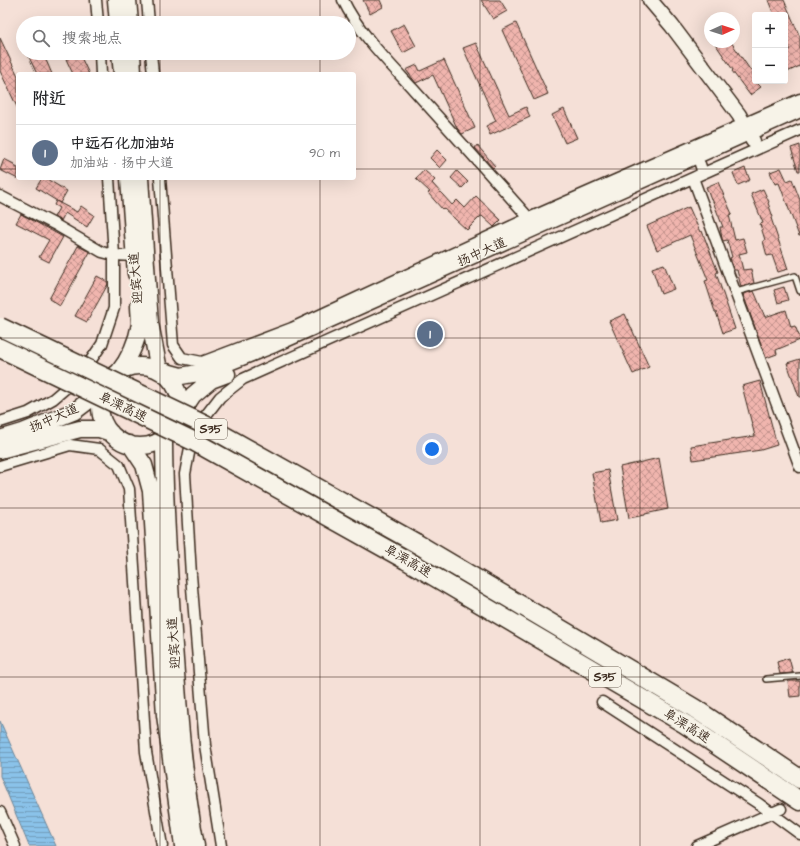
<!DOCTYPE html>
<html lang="zh">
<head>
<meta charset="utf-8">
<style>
	body { margin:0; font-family:"Architects Daughter","LXGW WenKai TC",sans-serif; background:#f6f6f6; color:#202124 }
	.controls { position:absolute; right:12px; top:12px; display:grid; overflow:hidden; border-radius:4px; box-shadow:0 4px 16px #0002 }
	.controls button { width:36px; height:36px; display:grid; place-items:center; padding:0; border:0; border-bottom:1px solid #e0e0e0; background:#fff; color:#202124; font:20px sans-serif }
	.compass { position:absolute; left:704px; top:12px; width:36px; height:36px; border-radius:50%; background:#fff; box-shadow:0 4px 16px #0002; rotate:87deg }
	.you { position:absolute; left:432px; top:449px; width:14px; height:14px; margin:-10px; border:3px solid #fff; border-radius:50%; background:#1a73e8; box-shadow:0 0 0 6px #1a73e833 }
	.badge { display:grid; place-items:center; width:26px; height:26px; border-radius:50%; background:#111827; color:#fff; font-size:13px; font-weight:700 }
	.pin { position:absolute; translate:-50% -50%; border:2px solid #fff; box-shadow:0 1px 4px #0006 }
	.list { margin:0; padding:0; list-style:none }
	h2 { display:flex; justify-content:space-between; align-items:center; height:52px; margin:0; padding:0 16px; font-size:17px }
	h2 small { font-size:13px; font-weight:400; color:#757577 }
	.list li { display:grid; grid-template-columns:26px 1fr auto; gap:12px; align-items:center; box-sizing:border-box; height:56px; padding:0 16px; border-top:1px solid #e0e0e0 }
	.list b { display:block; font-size:15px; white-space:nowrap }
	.list p { margin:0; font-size:13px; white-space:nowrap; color:#757577 }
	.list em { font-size:13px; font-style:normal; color:#757577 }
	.icon { flex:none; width:22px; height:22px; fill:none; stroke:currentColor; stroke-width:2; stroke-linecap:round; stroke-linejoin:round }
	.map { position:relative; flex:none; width:800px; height:846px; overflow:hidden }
	.search { position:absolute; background:#fff; box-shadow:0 4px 16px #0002; left:16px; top:16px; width:340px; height:44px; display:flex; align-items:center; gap:10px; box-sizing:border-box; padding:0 14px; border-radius:22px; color:#757577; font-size:15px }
	.panel { position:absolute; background:#fff; box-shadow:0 4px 16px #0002; left:16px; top:72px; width:340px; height:108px; border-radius:4px }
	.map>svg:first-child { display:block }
</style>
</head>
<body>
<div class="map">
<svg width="800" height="846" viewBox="0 0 800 846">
	<defs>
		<pattern id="water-rules" width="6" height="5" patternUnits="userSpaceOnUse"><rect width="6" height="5" fill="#8ac2e9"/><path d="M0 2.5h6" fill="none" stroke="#729ebc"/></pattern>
		<pattern id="building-cross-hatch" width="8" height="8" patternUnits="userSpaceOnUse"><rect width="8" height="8" fill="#f0b5ae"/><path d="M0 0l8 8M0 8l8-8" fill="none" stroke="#c4938d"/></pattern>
	</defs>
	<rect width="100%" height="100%" fill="#f5e0d7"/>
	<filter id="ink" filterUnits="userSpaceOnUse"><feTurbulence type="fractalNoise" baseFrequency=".025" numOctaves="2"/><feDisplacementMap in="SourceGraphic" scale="8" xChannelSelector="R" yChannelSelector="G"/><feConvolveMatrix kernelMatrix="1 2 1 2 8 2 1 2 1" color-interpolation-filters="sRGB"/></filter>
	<g filter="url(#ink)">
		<path fill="url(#water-rules)" stroke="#6a8598" d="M0 721 56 846H29L0 776Z"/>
		<path fill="url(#building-cross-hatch)" stroke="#3b2a1e" d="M363 0H380L383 7 370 14Z
			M481 0H500L507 11 493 19Z
			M768 0H784L800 37V66L785 73V51L790 49 785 39V15H774Z
			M516 23 548 94 534 100 502 30Z
			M404 24 416 46 403 53 391 31Z
			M0 38 18 76V109L0 71Z
			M714 42H731L753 74 752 75 755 81 761 87 750 95 732 71 733 70Z
			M476 43 509 115 526 107 530 117 490 135 486 126 496 121 463 48Z
			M27 53H43L52 74H37Z
			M79 53 89 74H73L66 59Z
			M444 60 475 128 462 134 457 128 433 75 416 83 406 70 417 65 420 71Z
			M564 109 577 138 565 143 552 115Z
			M477 145 495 166 493 168 475 148Z
			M800 145V171H798L791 148Z
			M437 150 447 160 440 168 430 158Z
			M4 159 14 164V166L18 168V179L0 170Z
			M745 168 750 180 738 185 733 173Z
			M781 168 787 181 792 179 800 200V236H799L779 183 775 184 770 172Z
			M424 170 435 180 432 183 452 205 457 200 465 208 476 196 501 220 494 227 482 216 480 217 467 230 443 208 442 209 428 193 430 192 416 179Z
			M457 171 468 182 462 188 451 178Z
			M42 178H45L67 191 60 203 36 188Z
			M718 182 732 214 729 215 735 240 743 238 747 252 739 254 743 270 751 269 754 283 741 287 737 270H734L730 258 732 257 727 240 723 241 722 239 720 227H723L712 199 711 200 706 187Z
			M763 189 769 202 768 203 773 217 771 218 788 269 778 272 772 255 767 256 763 241 765 240 760 224 763 223 751 194Z
			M56 201 77 212 81 206 94 215 87 227 65 213 61 221 54 217 59 208 54 205Z
			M689 207 700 232 702 231 718 272 716 273 735 329 723 333 716 312H715L705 281 708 280 690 235 657 250 647 226Z
			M21 214 63 237 49 262 39 257 49 240 16 223Z
			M78 246 90 252 60 306 49 299Z
			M664 264 674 289 661 294 652 268Z
			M97 276 108 282V284L87 322 75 316Z
			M784 287 788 300 778 303 774 290Z
			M754 291 765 317 786 310 791 327 795 326 800 338V340L776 350 777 354 766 358 743 294Z
			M625 314 649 367 633 374 609 321Z
			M800 359V397H799L787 363Z
			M760 381 777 445 761 450 693 460 691 446 755 436 742 386Z
			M659 458 668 509 645 514V515L629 518 620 467Z
			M608 470 617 520 601 523 592 473Z
			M789 658 793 673 780 674 777 662Z
			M788 681H800V696L790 697Z"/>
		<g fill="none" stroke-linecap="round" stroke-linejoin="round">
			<defs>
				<path id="lane" d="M736 292 795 276 800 291
					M766 679 800 676"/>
				<path id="street" d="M96 0 98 23
					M147 0 149 23
					M343 0C358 32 389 63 413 89 452 132 490 175 529 218
					M100 53 101 74
					M151 53 153 74
					M700 164 703 173 693 178 800 467
					M160 178 173 345 182 358 202 362 292 328 529 218 800 99
					M0 196 54 224 102 252 114 255 135 256
					M0 422 28 413 53 399 80 376 102 344 114 308V255L109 178
					M0 466 70 445 99 449 119 465 129 489 146 752 162 846
					M602 702 759 804 800 834
					M0 812 15 846
					M221 846 205 745 191 575 185 474 193 432 220 397 243 379 800 130
					M697 846 781 809"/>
				<path id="secondary" d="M650 0 672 26 739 115 753 141"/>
				<path id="primary" d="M116 0 118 23
					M128 0 130 23
					M120 53 122 74
					M132 53 133 74
					M129 178 136 274
					M140 178 150 323 159 370 181 376 204 372 274 344 800 109
					M100 406a40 40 0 1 1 80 0a40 40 0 1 1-80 0Z
					M118 373C129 359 137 342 140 324 140 318 139 311 139 305
					M179 416 193 395 211 380 227 374
					M164 438C164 503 169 568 173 632 178 703 183 776 196 846
					M0 439 23 432 75 411 104 389
					M130 444 144 465 151 491 165 715 183 846
					M0 450 80 429H99L111 433"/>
				<path id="highway" d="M416 543 694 708 800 779
					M406 560 685 724 800 801"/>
			</defs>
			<use href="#lane" stroke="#3b2a1e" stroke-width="8"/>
			<use href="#street" stroke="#3b2a1e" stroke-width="13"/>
			<use href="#secondary" stroke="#3b2a1e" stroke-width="17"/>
			<use href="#primary" stroke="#3b2a1e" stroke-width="19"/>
			<use href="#highway" stroke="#3b2a1e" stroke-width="21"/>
			<use href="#lane" stroke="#f7f3e8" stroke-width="5"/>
			<use href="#street" stroke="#f7f3e8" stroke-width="10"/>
			<use href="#secondary" stroke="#f7f3e8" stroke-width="14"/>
			<use href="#primary" stroke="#f7f3e8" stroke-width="16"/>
			<use href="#highway" stroke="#f7f3e8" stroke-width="18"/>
			<defs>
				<path id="highway-bridge" d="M0 327 205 425 416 543
					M0 348 195 442 406 560"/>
			</defs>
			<use href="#highway-bridge" stroke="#3b2a1e" stroke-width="21" stroke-linecap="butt"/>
			<use href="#highway-bridge" stroke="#f7f3e8" stroke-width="18"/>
		</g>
	</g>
	<path fill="none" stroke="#3b2a1e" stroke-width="1" stroke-opacity="0.55" d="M160 0V23M320 0V23M480 0V846M640 0V846M160 53V74M320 53V74M0 169H18M354 169H800M160 178V846M320 178V846M0 338H800M0 508H800M0 677H800"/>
	<g text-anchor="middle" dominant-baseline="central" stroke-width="3" stroke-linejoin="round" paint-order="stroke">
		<g fill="#f7f3e8" stroke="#73665b" stroke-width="1">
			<rect x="195" y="419" width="32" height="20" rx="3"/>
			<rect x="589" y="667" width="32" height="20" rx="3"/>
		</g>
		<g font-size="12" font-weight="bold" fill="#3b2a1e">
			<text x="211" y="429">S35</text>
			<text x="605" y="677">S35</text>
		</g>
		<g font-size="13" fill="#3b2a1e" stroke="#f7f3e8">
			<text transform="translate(482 252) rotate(-24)">扬中大道</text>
			<text transform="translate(136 278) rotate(-95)">迎宾大道</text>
			<text transform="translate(123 407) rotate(26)">阜溧高速</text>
			<text transform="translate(54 418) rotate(-24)">扬中大道</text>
			<text transform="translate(408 561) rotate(30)">阜溧高速</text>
			<text transform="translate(174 643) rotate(-94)">迎宾大道</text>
			<text transform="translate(687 726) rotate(32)">阜溧高速</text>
		</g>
	</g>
</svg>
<div class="controls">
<button>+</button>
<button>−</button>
</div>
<svg class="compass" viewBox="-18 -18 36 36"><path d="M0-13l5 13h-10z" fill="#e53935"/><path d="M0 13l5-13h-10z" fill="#757577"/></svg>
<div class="you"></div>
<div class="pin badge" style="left:430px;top:334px;background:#5c6f8a">1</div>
<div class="search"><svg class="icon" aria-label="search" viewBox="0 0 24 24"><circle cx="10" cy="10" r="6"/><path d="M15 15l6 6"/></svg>搜索地点</div>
<section class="panel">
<h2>附近<small></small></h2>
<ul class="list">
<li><span class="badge" style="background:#5c6f8a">1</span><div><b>中远石化加油站</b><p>加油站 · 扬中大道</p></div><em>90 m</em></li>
</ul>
</section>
</div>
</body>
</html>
